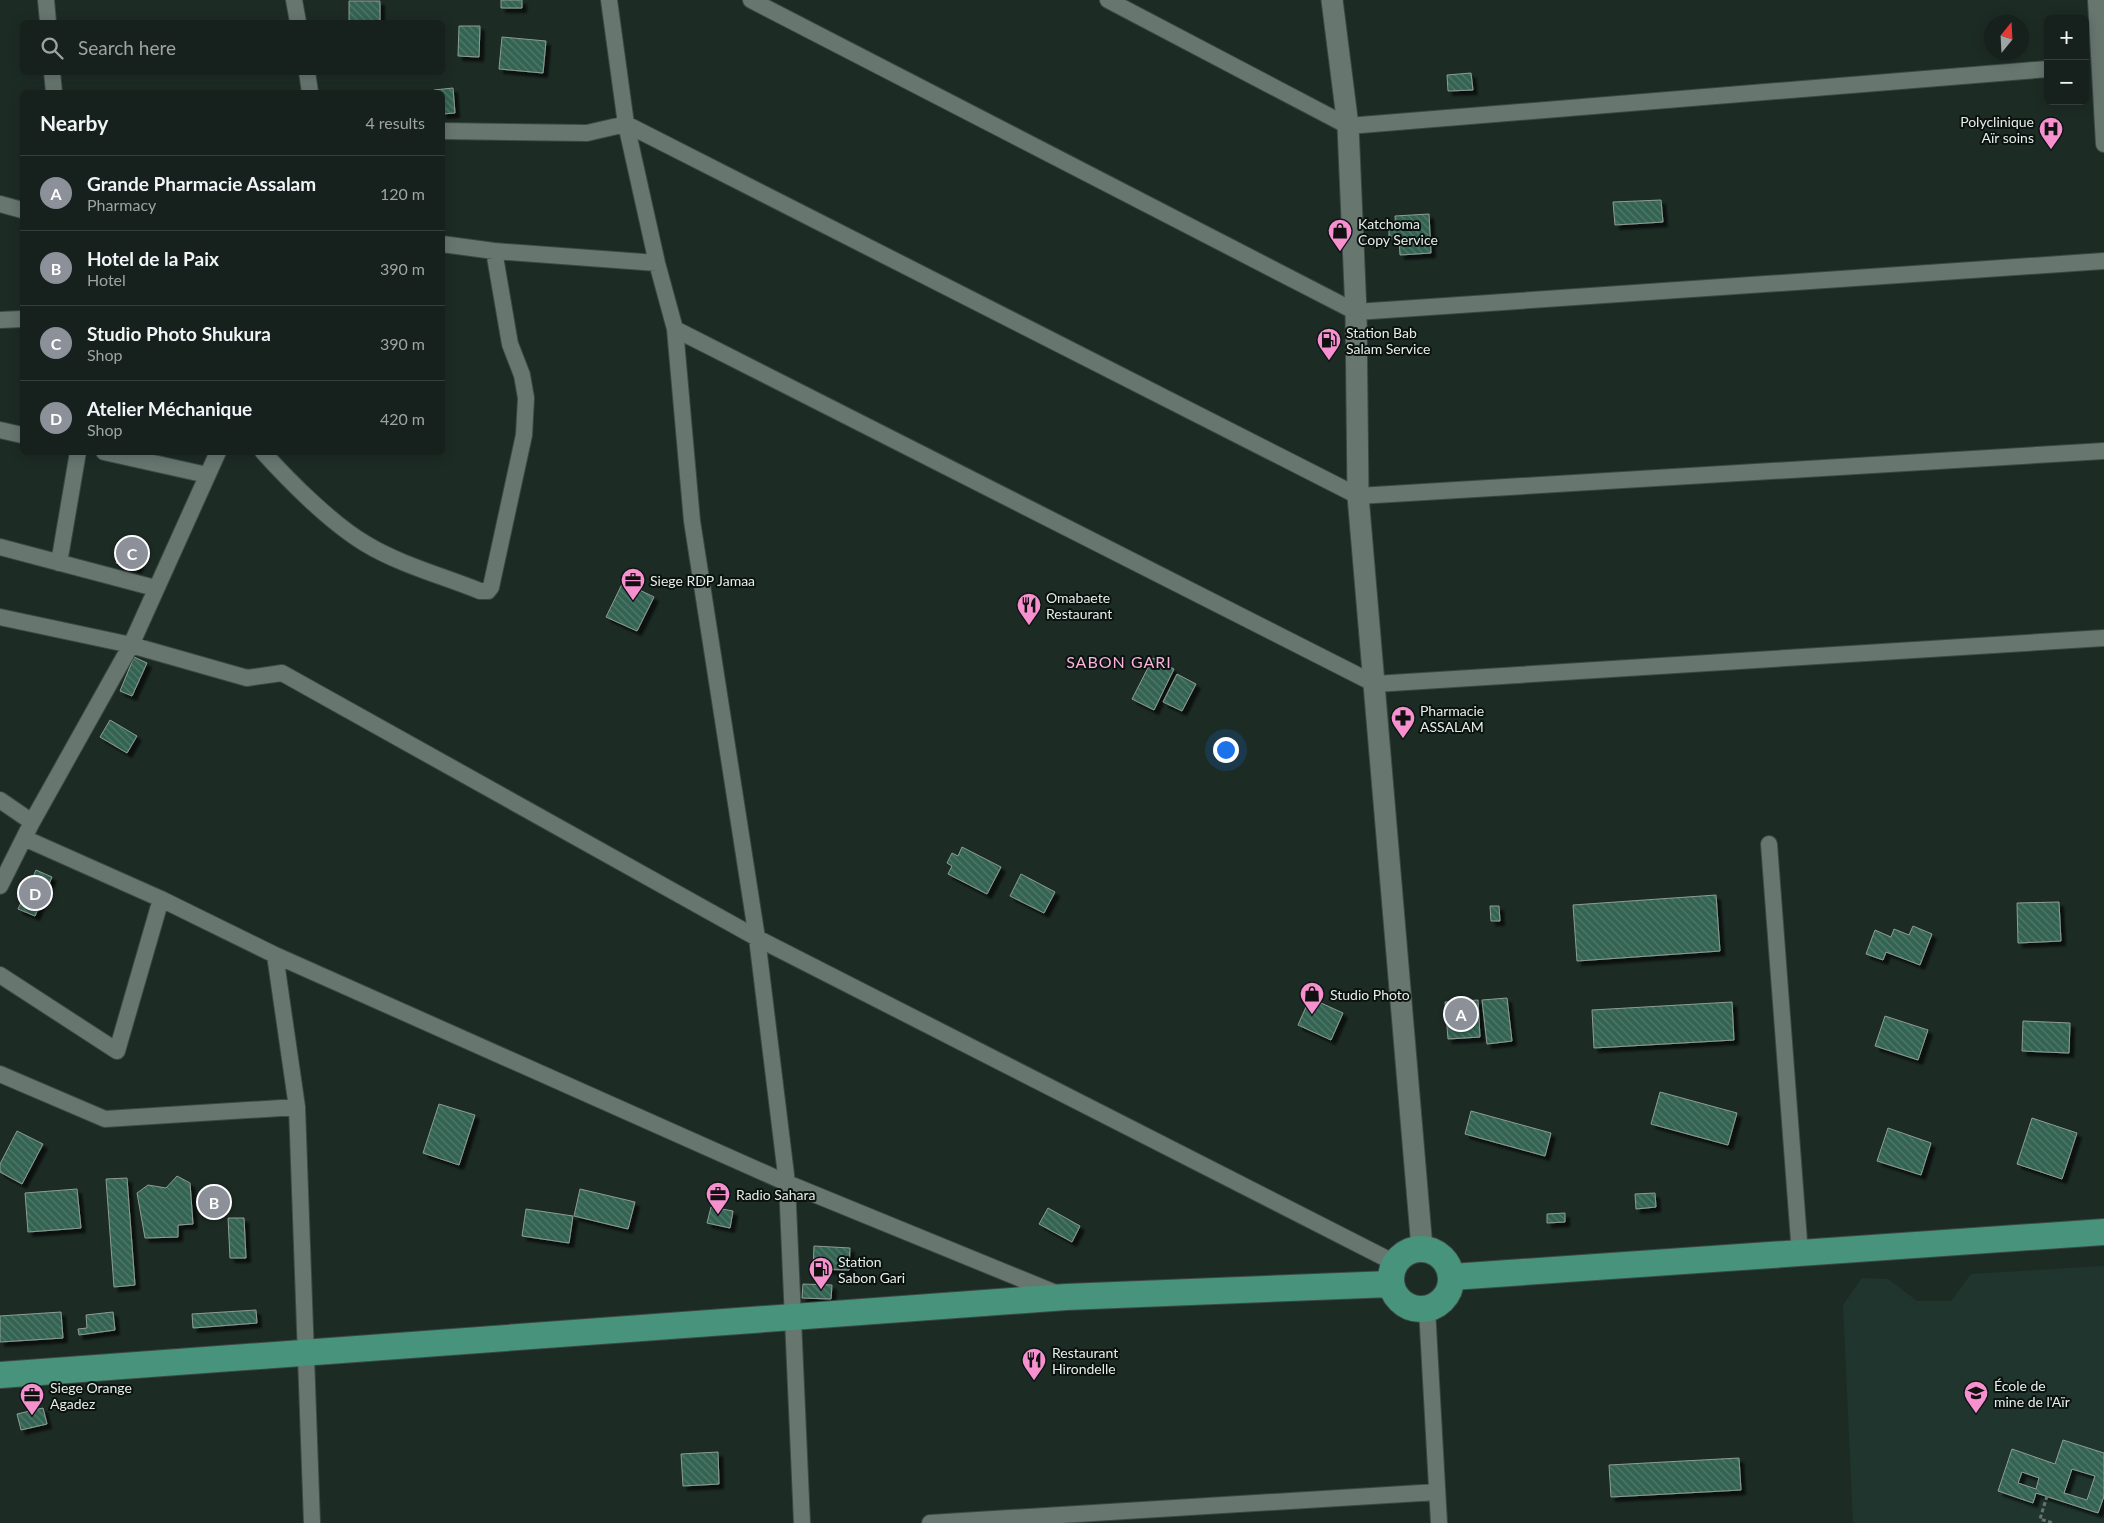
<!DOCTYPE html>
<html lang="en">
<head>
<meta charset="utf-8">
<style>
	body { margin:0; font-family:Lato,sans-serif; background:#1f2825; color:#f1f3f6 }
	.controls { position:absolute; right:15px; top:15px; display:grid; overflow:hidden; border-radius:8px; box-shadow:0 2px 12px #0003 }
	.controls button { width:45px; height:45px; display:grid; place-items:center; padding:0; border:0; border-bottom:1px solid #353e3b; background:#16201c; color:#f1f3f6; font:25px sans-serif }
	.compass { position:absolute; left:1984px; top:15px; width:45px; height:45px; border-radius:50%; background:#16201c; box-shadow:0 2px 12px #0003; rotate:18deg }
	.you { position:absolute; left:1225px; top:749px; width:18px; height:18px; margin:-12px; border:4px solid #fff; border-radius:50%; background:#1a73e8; box-shadow:0 0 0 8px #1a73e833 }
	.badge { display:grid; place-items:center; width:32px; height:32px; border-radius:50%; background:#8c9099; color:#fff; font-size:16px; font-weight:700 }
	.pin { position:absolute; translate:-50% -50%; border:2px solid #fff; box-shadow:0 1px 5px #0006 }
	.list { margin:0; padding:0; list-style:none }
	h2 { display:flex; justify-content:space-between; align-items:center; height:65px; margin:0; padding:0 20px; font-size:21px }
	h2 small { font-size:16px; font-weight:400; color:#9ea3a3 }
	.list li { display:grid; grid-template-columns:32px 1fr auto; gap:15px; align-items:center; box-sizing:border-box; height:75px; padding:0 20px; border-top:1px solid #353e3b }
	.list b { display:block; font-size:19px; white-space:nowrap }
	.list p { margin:0; font-size:16px; white-space:nowrap; color:#9ea3a3 }
	.list em { font-size:16px; font-style:normal; color:#9ea3a3 }
	.icon { flex:none; width:28px; height:28px; fill:none; stroke:currentColor; stroke-width:2; stroke-linecap:round; stroke-linejoin:round }
	.map { position:relative; flex:none; width:2104px; height:1523px; overflow:hidden }
	.search { position:absolute; background:#16201c; box-shadow:0 2px 12px #0003; left:20px; top:20px; width:425px; height:55px; display:flex; align-items:center; gap:12px; box-sizing:border-box; padding:0 18px; border-radius:8px; color:#9ea3a3; font-size:19px }
	.panel { position:absolute; background:#16201c; box-shadow:0 2px 12px #0003; left:20px; top:90px; width:425px; height:365px; border-radius:8px }
	.map>svg:first-child { display:block }
</style>
</head>
<body>
<div class="map">
<svg width="2104" height="1523" viewBox="0 0 2104 1523">
	<defs>
		<pattern id="building-back-hatch" width="6" height="6" patternUnits="userSpaceOnUse" patternTransform="scale(1.25)"><rect width="6" height="6" fill="#346352"/><path d="M-1 5l2 2M0 0l6 6M5-1l2 2" fill="none" stroke="#517a6b"/></pattern>
		<filter id="shadow"><feDropShadow dx="4.5" dy="4.5" stdDeviation="1" flood-color="#0009"/></filter>
	</defs>
	<rect width="100%" height="100%" fill="#1d2b25"/>
	<path fill="#20352d" d="M2104 1266V1523H1853L1843 1305 1862 1278 1888 1279 1917 1301H1951L1971 1274Z"/>
	<path fill="url(#building-back-hatch)" stroke="#8d9d96" fill-rule="evenodd" filter="url(#shadow)" d="M501 0H522V8H501Z
		M349 1H380V22H349Z
		M459 26H480L479 57 458 56Z
		M502 37 546 41 543 73 499 69Z
		M1471 73 1473 90 1448 91 1447 75Z
		M453 88 455 113 442 114V92H434V90Z
		M1661 200 1663 222 1615 225 1613 202Z
		M1429 214 1431 253 1400 255 1399 238 1389 239V229H1396L1395 216Z
		M125 537 145 543 137 569 116 563Z
		M623 582 654 597 637 631 606 617Z
		M134 657 147 663 132 696 120 691Z
		M1153 658 1174 669 1154 710 1132 699Z
		M1177 674 1196 684 1182 711 1163 702Z
		M110 720 137 736 127 753 100 737Z
		M962 847 1001 867 987 894 948 874 952 866 947 863 952 853 958 856Z
		M36 870 52 877 35 916 18 909Z
		M1021 874 1055 892 1044 913 1010 896Z
		M1716 895 1720 951 1577 961 1573 905Z
		M2059 902 2061 941 2018 943 2017 903Z
		M1490 906H1499L1500 921H1491Z
		M1913 926 1932 934 1920 965 1886 952 1883 960 1866 954 1875 930 1891 937 1894 929 1909 935Z
		M1310 998 1343 1013 1331 1040 1298 1025Z
		M1507 998 1512 1041 1487 1044 1482 1000Z
		M1478 1000 1480 1037 1448 1039 1445 1002Z
		M1732 1002 1734 1040 1594 1048 1592 1010Z
		M1885 1016 1928 1030 1918 1060 1875 1046Z
		M2023 1021 2070 1023 2069 1053 2022 1051Z
		M1660 1092 1737 1113 1728 1145 1651 1124Z
		M439 1104 475 1115 459 1165 423 1153Z
		M1471 1111 1551 1133 1545 1156 1465 1134Z
		M2032 1118 2077 1133 2062 1179 2017 1164Z
		M1888 1128 1931 1143 1921 1175 1877 1161Z
		M17 1131 43 1144 22 1184 0 1172V1164Z
		M177 1176 190 1183 193 1224 178 1225V1237L145 1238 137 1193 148 1185 166 1188Z
		M127 1178 135 1285 114 1287 106 1179Z
		M77 1189 81 1228 28 1232 25 1193Z
		M580 1189 635 1202 628 1229 574 1216Z
		M1655 1193 1656 1207 1636 1209 1635 1194Z
		M711 1207 733 1211 730 1228 707 1223Z
		M1048 1208 1080 1226 1072 1242 1039 1224Z
		M526 1209 573 1216 569 1243 522 1236Z
		M1565 1213V1222L1547 1223V1214Z
		M228 1218H244L246 1258H230Z
		M814 1246 850 1248 849 1270 813 1269Z
		M803 1284 832 1285 831 1299 802 1298Z
		M256 1310 257 1323 193 1328 192 1314Z
		M61 1312 63 1338 0 1342V1316Z
		M113 1312 115 1330 79 1335 78 1329 87 1328 86 1315Z
		M43 1408 47 1424 21 1430 17 1414Z
		M2063 1440 2104 1453V1496L2098 1513 2036 1493 2033 1503 1998 1491 2012 1449 2055 1464ZM2072 1469 2095 1476 2087 1500 2064 1493ZM2022 1472 2039 1478 2036 1489 2018 1483Z
		M718 1452 719 1484 683 1486 681 1454Z
		M1739 1458 1741 1490 1611 1497 1609 1465Z"/>
	<g fill="none" stroke-linecap="round" stroke-linejoin="round">
		<defs>
			<path id="minor" d="M46 0 48 22
				M294 0 298 22
				M609 0 626 124 657 263 675 329 692 521 757 938 787 1183 802 1523
				M751 0 1356 312 2104 261
				M1108 0 1348 126 2048 69
				M2096 0 2104 144
				M52 72 54 92
				M307 72 310 92
				M442 131 587 133 626 124 1358 496 2104 451
				M0 204 22 210
				M442 244 494 251 657 263
				M0 320 22 319
				M675 329 1375 684 2104 638
				M0 430 22 435
				M104 452 207 475
				M263 452C290 482 332 524 366 544 401 565 443 576 480 591H488L491 587 524 435 526 398 522 375 510 344 494 251
				M0 547 155 588
				M59 563 78 452
				M0 617 131 645 247 678 282 673 757 938 1395 1263
				M0 800 32 822
				M24 838 161 899 275 955 787 1183 1058 1294
				M1769 844 1800 1254
				M0 886 32 822 131 645 218 452
				M275 955 297 1107 312 1523
				M0 975 117 1051 161 899
				M0 1074 105 1119 297 1107
				M1427 1309 1439 1523
				M930 1523 1437 1492"/>
			<path id="tertiary" d="M1332 0 1348 126 1356 312 1358 496 1422 1248"/>
			<path id="primary" d="M1391 1279a30 30 0 1 1 60 0a30 30 0 1 1-60 0Z
				M1452 1277 2104 1232
				M0 1375 1066 1297 1391 1284"/>
		</defs>
		<use href="#minor" stroke="#3c4843" stroke-width="18"/>
		<use href="#tertiary" stroke="#3c4843" stroke-width="23"/>
		<use href="#primary" stroke="#3c4843" stroke-width="28"/>
		<path stroke="#68746f" stroke-width="3" stroke-dasharray="4 2.5" stroke-linecap="butt" d="M2047 1496 2040 1519 2053 1523"/>
		<use href="#minor" stroke="#677770" stroke-width="16"/>
		<use href="#tertiary" stroke="#677770" stroke-width="21"/>
		<use href="#primary" stroke="#48937b" stroke-width="26"/>
	</g>
	<defs>
		<symbol id="hospital-pin" viewBox="-11 -11 22 30"><path d="M0 17L-7.5 6A9.5 9.5 0 1 1 7.5 6Z" fill="#f690cf" stroke="#0b120f"/><path d="M-5-5h3v3.5h4V-5h3V5h-3V1.5h-4V5h-3Z" fill="#111"/></symbol>
		<symbol id="shop-pin" viewBox="-11 -11 22 30"><path d="M0 17L-7.5 6A9.5 9.5 0 1 1 7.5 6Z" fill="#f690cf" stroke="#0b120f"/><path d="M-5-2.5h2.3a2.7 3.5 0 0 1 5.4 0H5L5.5 6h-11ZM-1.5-2.5h3a1.5 2.3 0 0 0-3 0Z" fill="#111"/></symbol>
		<symbol id="fuel-pin" viewBox="-11 -11 22 30"><path d="M0 17L-7.5 6A9.5 9.5 0 1 1 7.5 6Z" fill="#f690cf" stroke="#0b120f"/><path d="M-5.5-6h7V0h2V4h1.3V-2.5L3-4.5l.8-.8L6-3V5H2.5V1h-1V6h-7ZM-4.2-4.7v3.2H.2V-4.7Z" fill="#111"/></symbol>
		<symbol id="office-pin" viewBox="-11 -11 22 30"><path d="M0 17L-7.5 6A9.5 9.5 0 1 1 7.5 6Z" fill="#f690cf" stroke="#0b120f"/><path d="M-6-3h4V-5.5h4V-3h4V5H-6ZM-1-4.5V-3h2v-1.5ZM-6 0V1H6V0Z" fill="#111"/></symbol>
		<symbol id="restaurant-pin" viewBox="-11 -11 22 30"><path d="M0 17L-7.5 6A9.5 9.5 0 1 1 7.5 6Z" fill="#f690cf" stroke="#0b120f"/><path d="M-5-6h1v4h1v-4h1v4h1v-4h1v5L-1.5 .5V6h-2V.5L-5-1ZM5-6V6H3V1.5H1.5Q1.5-4 5-6Z" fill="#111"/></symbol>
		<symbol id="pharmacy-pin" viewBox="-11 -11 22 30"><path d="M0 17L-7.5 6A9.5 9.5 0 1 1 7.5 6Z" fill="#f690cf" stroke="#0b120f"/><path d="M-2-6h4v4h4v4h-4v4h-4v-4h-4v-4h4Z" fill="#111"/></symbol>
		<symbol id="university-pin" viewBox="-11 -11 22 30"><path d="M0 17L-7.5 6A9.5 9.5 0 1 1 7.5 6Z" fill="#f690cf" stroke="#0b120f"/><path d="M0-5L7-2L0 1L-7-2ZM-4 1L0 2.5L4 1V4Q0 6-4 4Z" fill="#111"/></symbol>
	</defs>
	<g fill-rule="evenodd">
		<use href="#hospital-pin" x="2037" y="115" width="28" height="38"/>
		<use href="#shop-pin" x="1326" y="217" width="28" height="38"/>
		<use href="#fuel-pin" x="1315" y="326" width="28" height="38"/>
		<use href="#office-pin" x="619" y="566" width="28" height="38"/>
		<use href="#restaurant-pin" x="1015" y="591" width="28" height="38"/>
		<use href="#pharmacy-pin" x="1389" y="704" width="28" height="38"/>
		<use href="#shop-pin" x="1298" y="980" width="28" height="38"/>
		<use href="#office-pin" x="704" y="1180" width="28" height="38"/>
		<use href="#fuel-pin" x="807" y="1255" width="28" height="38"/>
		<use href="#restaurant-pin" x="1020" y="1346" width="28" height="38"/>
		<use href="#university-pin" x="1962" y="1379" width="28" height="38"/>
		<use href="#office-pin" x="18" y="1381" width="28" height="38"/>
	</g>
	<g text-anchor="middle" dominant-baseline="central" stroke-width="4" stroke-linejoin="round" paint-order="stroke">
		<g font-size="14" fill="#e5eeea" stroke="#0b120f" text-anchor="start">
			<text x="2034" y="121" text-anchor="end">Polyclinique<tspan x="2034" dy="16">Aïr soins</tspan></text>
			<text x="1358" y="223">Katchoma<tspan x="1358" dy="16">Copy Service</tspan></text>
			<text x="1346" y="332">Station Bab<tspan x="1346" dy="16">Salam Service</tspan></text>
			<text x="650" y="580">Siege RDP Jamaa</text>
			<text x="1046" y="597">Omabaete<tspan x="1046" dy="16">Restaurant</tspan></text>
			<text x="1420" y="710">Pharmacie<tspan x="1420" dy="16">ASSALAM</tspan></text>
			<text x="1330" y="994">Studio Photo</text>
			<text x="736" y="1194">Radio Sahara</text>
			<text x="838" y="1261">Station<tspan x="838" dy="16">Sabon Gari</tspan></text>
			<text x="1052" y="1352">Restaurant<tspan x="1052" dy="16">Hirondelle</tspan></text>
			<text x="1994" y="1385">École de<tspan x="1994" dy="16">mine de l'Aïr</tspan></text>
			<text x="50" y="1387">Siege Orange<tspan x="50" dy="16">Agadez</tspan></text>
		</g>
		<g font-size="16" letter-spacing="1" fill="#fbb3de" stroke="#0b120f">
			<text x="1119" y="661">SABON GARI</text>
		</g>
	</g>
</svg>
<div class="controls">
<button>+</button>
<button>−</button>
</div>
<svg class="compass" viewBox="-18 -18 36 36"><path d="M0-13l5 13h-10z" fill="#e53935"/><path d="M0 13l5-13h-10z" fill="#9ea3a3"/></svg>
<div class="you"></div>
<div class="pin badge" style="left:1461px;top:1014px">A</div>
<div class="pin badge" style="left:214px;top:1202px">B</div>
<div class="pin badge" style="left:132px;top:553px">C</div>
<div class="pin badge" style="left:35px;top:893px">D</div>
<div class="search"><svg class="icon" aria-label="search" viewBox="0 0 24 24"><circle cx="10" cy="10" r="6"/><path d="M15 15l6 6"/></svg>Search here</div>
<section class="panel">
<h2>Nearby<small>4 results</small></h2>
<ul class="list">
<li><span class="badge">A</span><div><b>Grande Pharmacie Assalam</b><p>Pharmacy</p></div><em>120 m</em></li>
<li><span class="badge">B</span><div><b>Hotel de la Paix</b><p>Hotel</p></div><em>390 m</em></li>
<li><span class="badge">C</span><div><b>Studio Photo Shukura</b><p>Shop</p></div><em>390 m</em></li>
<li><span class="badge">D</span><div><b>Atelier Méchanique</b><p>Shop</p></div><em>420 m</em></li>
</ul>
</section>
</div>
</body>
</html>
